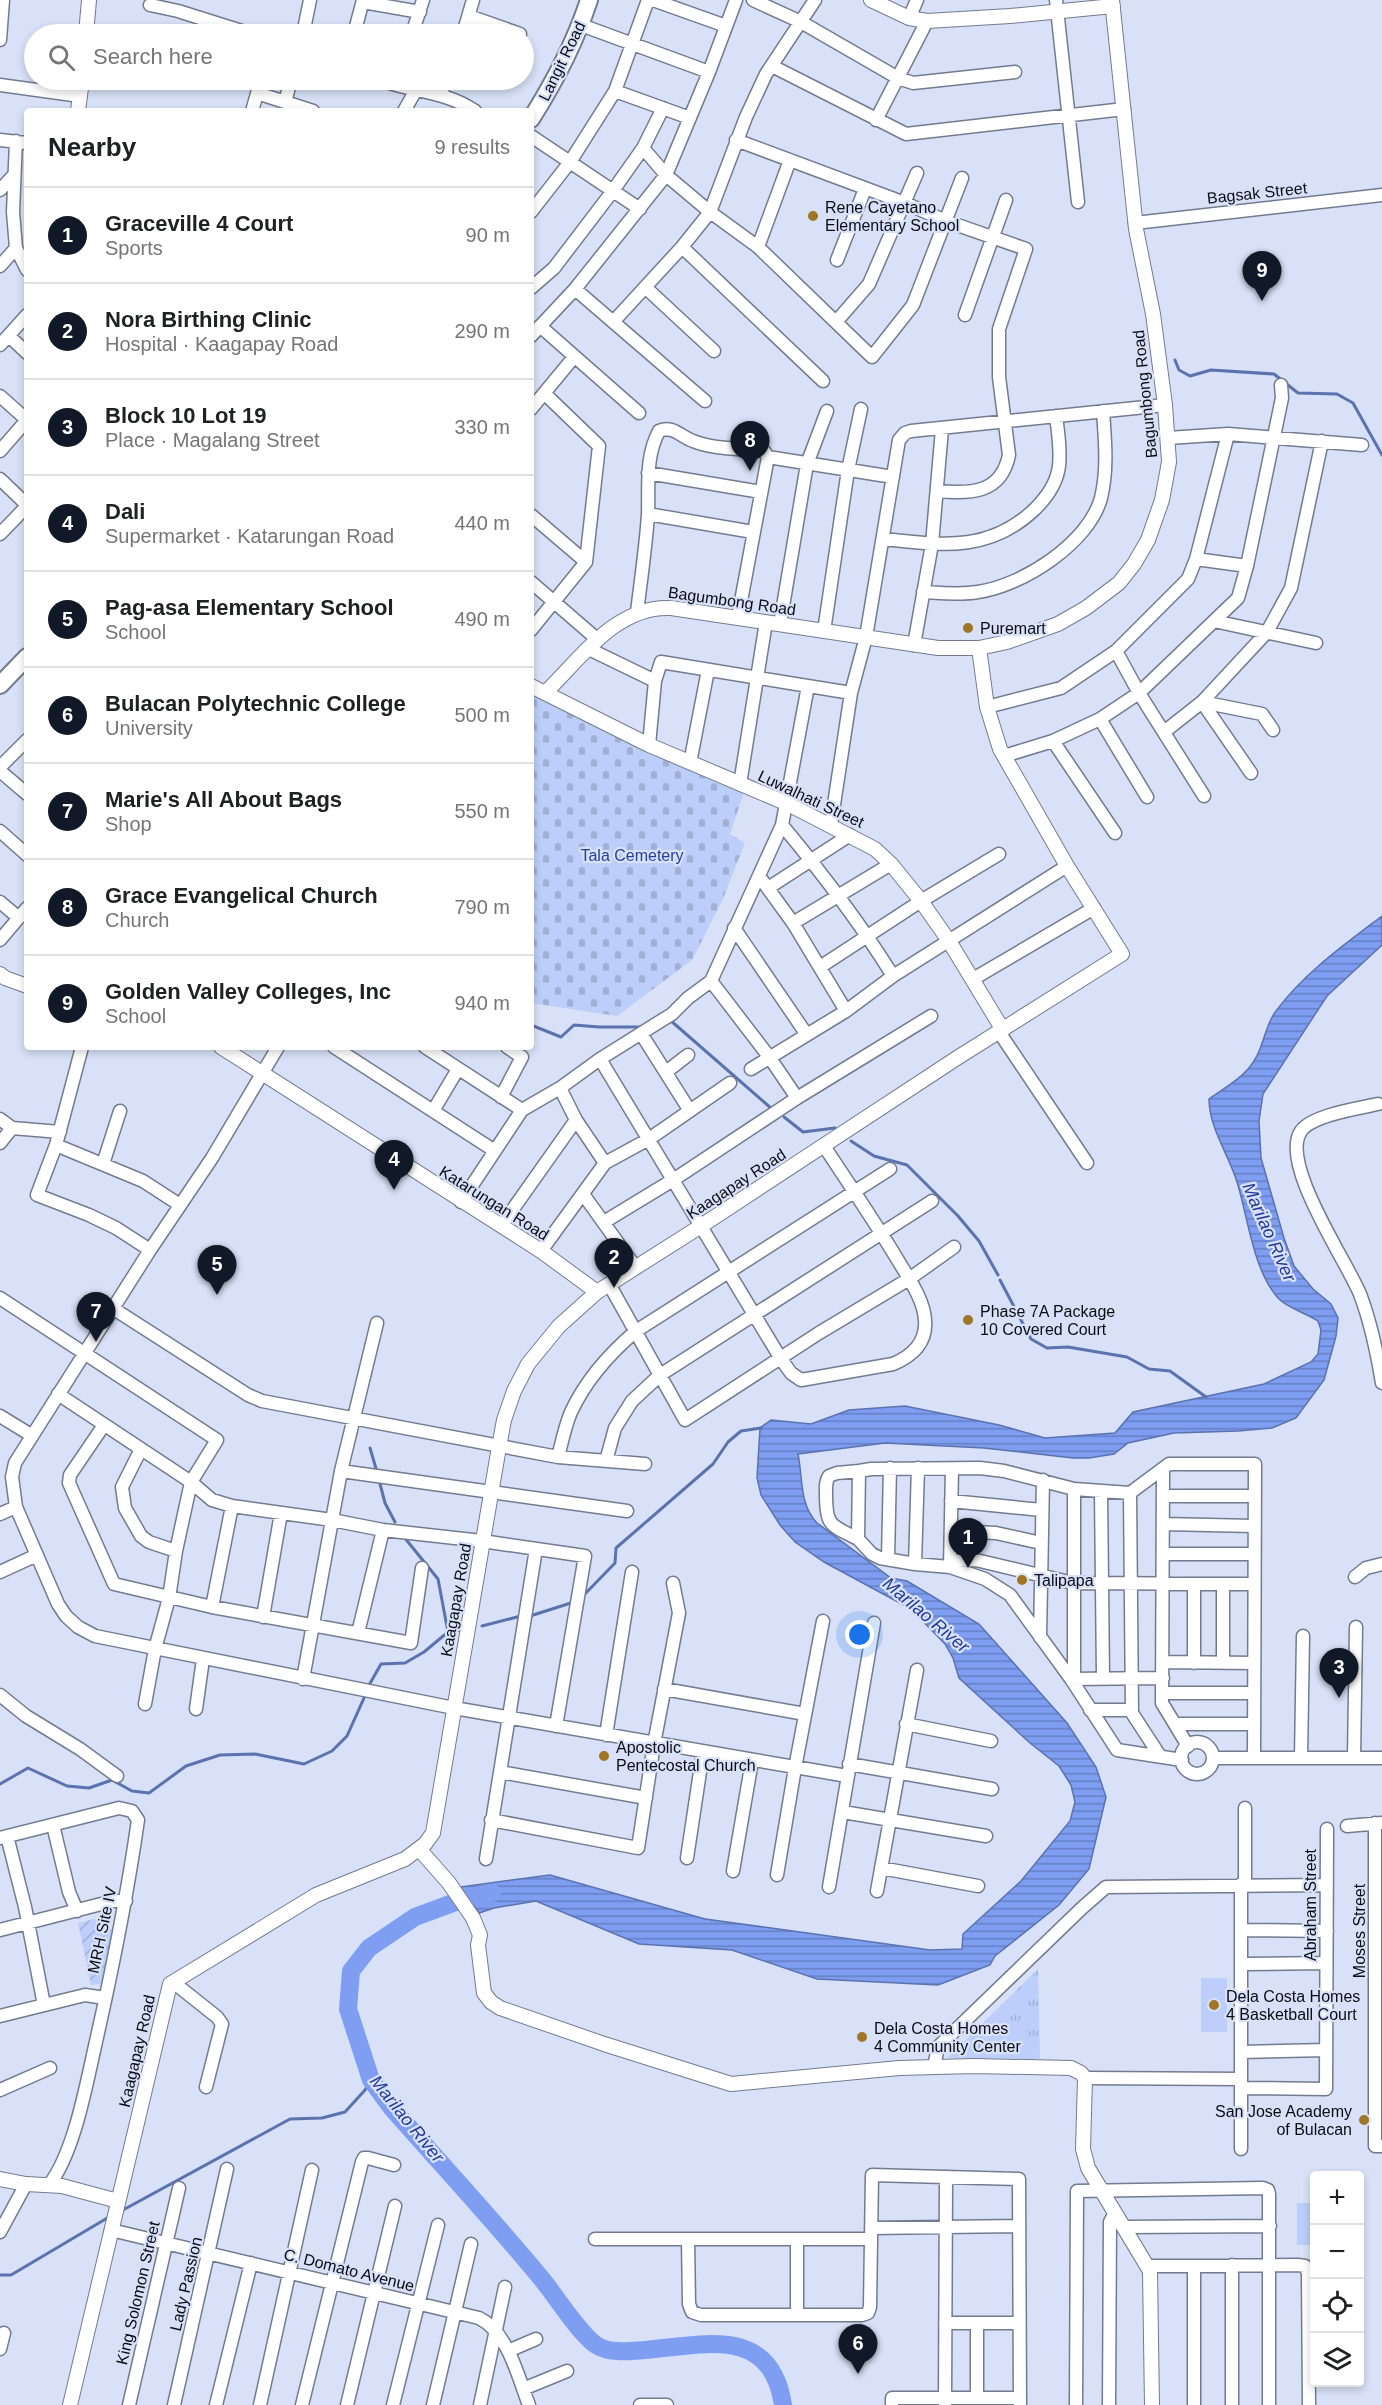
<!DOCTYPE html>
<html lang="en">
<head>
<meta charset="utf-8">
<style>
	body { margin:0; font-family:Helvetica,sans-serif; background:#f2f2f2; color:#202124 }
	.controls { position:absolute; right:18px; bottom:18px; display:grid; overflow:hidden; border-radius:6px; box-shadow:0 3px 9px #0003 }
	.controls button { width:54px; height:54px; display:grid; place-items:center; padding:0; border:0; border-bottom:2px solid #e0e0e0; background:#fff; color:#202124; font:30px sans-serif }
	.you { position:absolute; left:860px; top:1635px; width:21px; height:21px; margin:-15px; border:4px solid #fff; border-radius:50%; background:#1a73e8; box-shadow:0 0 0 9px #1a73e833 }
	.badge { display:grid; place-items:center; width:39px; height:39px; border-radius:50%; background:#111827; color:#fff; font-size:20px; font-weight:700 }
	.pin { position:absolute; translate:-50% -50px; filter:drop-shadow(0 2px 3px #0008) }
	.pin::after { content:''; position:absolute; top:32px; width:21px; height:18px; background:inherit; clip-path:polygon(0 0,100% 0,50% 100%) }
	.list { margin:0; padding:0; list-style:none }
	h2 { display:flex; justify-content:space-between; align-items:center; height:78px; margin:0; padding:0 24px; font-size:26px }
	h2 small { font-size:20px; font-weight:400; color:#757577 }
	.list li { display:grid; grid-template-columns:39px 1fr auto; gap:18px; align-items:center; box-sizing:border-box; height:96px; padding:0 24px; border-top:2px solid #e0e0e0 }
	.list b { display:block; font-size:22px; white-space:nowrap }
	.list p { margin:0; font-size:20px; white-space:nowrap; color:#757577 }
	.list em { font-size:20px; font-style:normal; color:#757577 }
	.icon { flex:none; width:33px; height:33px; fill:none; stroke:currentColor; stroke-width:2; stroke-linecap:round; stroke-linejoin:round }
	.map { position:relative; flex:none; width:1382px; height:2405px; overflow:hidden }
	.search { position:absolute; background:#fff; box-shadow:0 3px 9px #0003; left:24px; top:24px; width:510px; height:66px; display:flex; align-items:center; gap:15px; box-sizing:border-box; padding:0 21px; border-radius:33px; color:#757577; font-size:22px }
	.panel { position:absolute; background:#fff; box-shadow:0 3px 9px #0003; left:24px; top:108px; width:510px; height:942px; border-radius:6px }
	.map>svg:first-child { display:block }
</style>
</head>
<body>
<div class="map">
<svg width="1382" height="2405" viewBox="0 0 1382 2405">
	<defs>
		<pattern id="grass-tufts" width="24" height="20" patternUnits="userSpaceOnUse" patternTransform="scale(1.5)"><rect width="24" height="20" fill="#bccef9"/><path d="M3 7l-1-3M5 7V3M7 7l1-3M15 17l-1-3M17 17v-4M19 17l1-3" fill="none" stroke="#a0b0d5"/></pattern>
		<pattern id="cemetery-stones" width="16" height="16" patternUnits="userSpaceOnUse" patternTransform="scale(1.5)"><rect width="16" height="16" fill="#bccef9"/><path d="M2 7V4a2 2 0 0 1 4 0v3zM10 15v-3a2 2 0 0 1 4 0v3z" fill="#a0b0d5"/></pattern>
		<pattern id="garden-furrows" width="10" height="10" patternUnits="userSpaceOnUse" patternTransform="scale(1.5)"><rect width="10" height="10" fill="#bccef9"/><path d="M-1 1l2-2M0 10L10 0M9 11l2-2" fill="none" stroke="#a0b0d5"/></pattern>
		<pattern id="water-rules" width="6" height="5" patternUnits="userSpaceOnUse" patternTransform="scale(1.5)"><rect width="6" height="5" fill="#7f9ef2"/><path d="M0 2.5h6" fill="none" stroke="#667fc3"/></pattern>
	</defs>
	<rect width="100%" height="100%" fill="#d8e1f7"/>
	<path fill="url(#grass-tufts)" d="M1038 1969 1040 2059 947 2058Z"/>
	<path fill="url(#cemetery-stones)" d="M531 692 744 792 730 834 745 843 722 901 692 960 617 1016 531 1003Z"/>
	<path fill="url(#garden-furrows)" d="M98 1918 101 1930 116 1929 105 1983 91 1985 78 1923Z"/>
	<path fill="#bccef9" d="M1201 1978H1227V2032H1201Z
		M1297 2203H1314V2245H1297Z"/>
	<path fill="url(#water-rules)" stroke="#5c72af" stroke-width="1.5" d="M1382 916V945L1327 996 1263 1094 1259 1121 1261 1158 1284 1238 1294 1266 1313 1289 1331 1304 1338 1318 1336 1336 1324 1380 1296 1418 1272 1428 1238 1431 1174 1433 1128 1443 1114 1454 1089 1458H1073L984 1448 885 1443 798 1454C803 1478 799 1504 817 1523L891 1578 907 1581 979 1624 1067 1723 1096 1767 1106 1797 1089 1869 1059 1905 995 1956 990 1965 938 1985 817 1979 732 1950 639 1944 536 1901 494 1908 479 1913 460 1887 550 1875 705 1919 930 1950 962 1949 963 1934 1021 1881 1070 1821 1075 1802 1071 1785 1059 1766 1030 1743 959 1678 953 1658 945 1644 911 1609 824 1562 795 1542 780 1525 761 1495 757 1478 760 1428 771 1420 811 1424 849 1410 905 1406 999 1425 1045 1438 1115 1433 1133 1412 1264 1384 1311 1362 1318 1354 1321 1330 1318 1321C1306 1313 1287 1308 1278 1298 1253 1270 1248 1217 1237 1182 1229 1155 1209 1128 1209 1099 1230 1084 1250 1075 1260 1049 1265 1036 1268 1021 1276 1011 1304 973 1345 944 1382 916Z"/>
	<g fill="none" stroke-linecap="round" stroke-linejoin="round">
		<path stroke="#5c72af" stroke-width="3" d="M1175 360 1179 370 1190 376 1211 370 1274 374 1298 393 1337 394 1353 403 1382 455
			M670 1020 772 1109
			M531 1025 561 1037 574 1025 599 1027H641
			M784 1117 803 1132 835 1128
			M851 1141 874 1156 907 1165 958 1216 979 1241 998 1275
			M1000 1280 1031 1339 1047 1348 1068 1347 1127 1357 1149 1369 1170 1371 1206 1397
			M370 1448 377 1472
			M379 1480 385 1503 395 1522
			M404 1537 438 1579 448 1632
			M582 1597 615 1563 616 1548 713 1464 728 1442 741 1431 761 1428
			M530 1616 574 1602
			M482 1626 521 1616
			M368 1687 381 1664 405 1663 424 1652 448 1632 462 1630
			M0 1784 28 1768 67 1786 89 1788 112 1780 132 1791 149 1793 186 1766 220 1755 255 1754 304 1764 332 1751 347 1736 364 1698
			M123 2210 290 2119 322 2118 345 2112 365 2090 371 2080
			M0 2275H11L109 2217"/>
		<path stroke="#7f9ef2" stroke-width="18" d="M492 1893 469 1897 415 1917 369 1948 351 1971 348 2009 371 2080 391 2107C441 2164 493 2220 541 2278 556 2296 578 2332 596 2345 610 2354 630 2351 645 2350 704 2345 771 2325 783 2405"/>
		<defs>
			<path id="minor" d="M653 0 726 26
				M753 0 801 22 898 78 913 83 1015 72
				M1056 0 1078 202
				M363 2 420 12
				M150 5 178 11 251 34
				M469 16 520 34
				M909 18 917 0
				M581 25 709 72
				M303 34 310 0
				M354 34 363 0
				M412 34 423 0
				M463 34 473 0
				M0 40 3 0
				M772 66 906 134 1124 109
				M380 80C411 92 446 91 475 111
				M0 85 80 96
				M615 91 690 118
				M257 93 313 111
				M441 94 446 80
				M285 102 291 80
				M252 111 261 80
				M404 111 416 90
				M876 120 927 21
				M531 136 640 209
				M0 140 27 143
				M736 140 905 203 946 221 1026 249 999 329V377L1009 455C1001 494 970 494 938 491
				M16 141 13 212 16 248 27 270
				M643 148 666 175 710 212 758 247 872 357 913 305 962 178
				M0 190 13 176
				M531 212 570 162 615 91 648 0
				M1135 223 1382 195
				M682 247 823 381
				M758 247 790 160
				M837 260 865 189
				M0 266 16 248
				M645 287 714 351
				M531 288 554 268 612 192 643 148 663 108
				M575 289 705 401
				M965 315 1006 200
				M614 321 682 247 710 212 746 117 766 74 815 0
				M836 322 869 284 917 173
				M540 326 639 413
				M9 336 27 353
				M531 336 575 289 666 175 709 72 736 0
				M0 345 27 315
				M0 396 27 420
				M531 409 574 357
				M1168 438 1228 434 1362 445
				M0 451 27 420
				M648 473 761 492
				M0 479 27 505
				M648 514 753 532
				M531 515 586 562
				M0 534 27 506
				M884 539C941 545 989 553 1035 509 1047 497 1057 483 1059 466 1061 449 1058 432 1056 416
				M1196 559 1247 566
				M531 582 598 640
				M923 592C941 593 960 595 978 592 1022 586 1089 543 1101 498 1108 469 1105 440 1103 411
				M637 612C641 579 646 546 648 514 649 486 645 457 659 431 673 425 681 437 693 441 715 450 741 448 764 451L768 457 893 477
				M738 617 768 457
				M1214 621 1316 643
				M780 624 807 464 827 411
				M531 630 586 562 599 446 545 394
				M824 631 848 470 861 409
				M914 645 932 544 942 429
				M589 649 655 681
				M1116 651 1139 693 1204 796
				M1202 702 1251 773
				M1202 702 1262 714 1273 730
				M987 707 1061 688 1116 651 1188 579 1196 559 1228 434
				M1100 719 1147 797
				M1164 732 1202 702 1267 632 1291 588 1322 441
				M1053 741 1115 833
				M649 745 655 681 661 662 851 693
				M1004 756 1053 741 1100 719 1139 693 1238 598 1247 566 1282 398 1281 385
				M690 763 708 670
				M0 767 27 740
				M0 771 27 794
				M740 784 766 622
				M831 824 851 693 866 637 899 440 905 433 911 431 1165 405
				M782 825C822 873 860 923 893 976
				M0 831 27 855
				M759 876 793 923 846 1011
				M768 888 850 835
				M0 902 19 918
				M793 923 891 864
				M734 928 807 1035
				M0 940 27 908
				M820 967 921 901 999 854
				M973 979 1094 908
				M711 981 770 1058 797 1098
				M999 1032 1087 1163
				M642 1035 690 1111
				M82 1047 56 1145 37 1195 89 1215 116 1228 150 1250
				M278 1047 212 1158 150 1250 15 1463 12 1477 16 1507 58 1604 66 1616 78 1627 95 1636 454 1708 847 1776
				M334 1047 495 1151
				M425 1047 522 1110
				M600 1059 781 1359 791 1373 801 1380 893 1364C912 1356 927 1343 925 1320 924 1300 909 1279 899 1262 875 1222 849 1184 824 1146
				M751 1069 846 1011 893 976 1067 866
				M666 1072 688 1055
				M560 1088 576 1120 605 1163
				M501 1097 522 1057 507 1047
				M1378 1104C1360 1108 1312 1115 1301 1131 1279 1163 1346 1260 1360 1294 1371 1323 1377 1352 1382 1383
				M433 1111 458 1069
				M0 1119 12 1128 0 1143
				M12 1128 60 1132
				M56 1145 143 1181 180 1205
				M103 1164 120 1111
				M583 1194 636 1268
				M461 1202 522 1110 560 1088 600 1059 672 1014 688 998 711 981 782 825 808 686
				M604 1222 673 1180 797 1098 931 1016
				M501 1226 576 1120
				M541 1251 605 1163 649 1139 730 1083
				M609 1284 685 1420 819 1333 909 1279 954 1247
				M0 1298 217 1440 191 1482 176 1551 169 1598 155 1649 145 1704
				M114 1309 248 1395 262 1401 558 1457 645 1464
				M58 1394 191 1482 212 1500 232 1506 332 1520 383 1530 482 1541 585 1556 556 1726
				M0 1416 31 1435
				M104 1425 70 1475 69 1483 114 1584 212 1607 411 1643 422 1568
				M141 1449 122 1487 125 1508 141 1536 149 1542 176 1551
				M558 1457C562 1442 565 1426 571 1412 586 1380 610 1353 636 1331L890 1169
				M606 1461 615 1428 632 1401 660 1375 932 1201
				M1163 1469 1162 1703 1188 1746
				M341 1471 627 1511
				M1101 1492 1103 1678
				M1130 1493 1132 1713 1160 1756
				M1163 1496H1255
				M951 1501 1042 1510
				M0 1514 16 1507
				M1163 1524 1254 1526
				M951 1531 996 1533 1041 1543
				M858 1539C831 1525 826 1527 826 1495 826 1488 825 1482 829 1476L837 1473 859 1471
				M1163 1554H1254
				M888 1559 890 1468
				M950 1561 976 1560 1073 1583 1254 1584
				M915 1564 918 1468
				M950 1567 952 1469
				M0 1572 37 1555
				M1355 1577 1366 1568 1382 1564
				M1194 1584V1663
				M1223 1584V1663
				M212 1607 232 1506
				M263 1617 281 1513
				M358 1633 383 1530
				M1040 1637 1043 1480
				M1163 1662 1254 1663
				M303 1679 341 1471 377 1323
				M1071 1679 1163 1678
				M1074 1679V1489
				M664 1689 805 1714
				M1162 1693H1254
				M0 1695 26 1716 80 1749 117 1776
				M196 1709 203 1659
				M1090 1710H1132
				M906 1724 991 1741
				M1175 1724H1254
				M606 1735 632 1572
				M1181 1758a16 16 0 1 1 32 0a16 16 0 1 1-32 0Z
				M1213 1758H1382
				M1301 1758 1303 1636
				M1354 1758 1356 1627
				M1182 1760 1117 1750 1071 1679 1010 1595 985 1579 950 1567 915 1564 880 1558 872 1554 858 1539 859 1471 871 1469 980 1468 1004 1471 1074 1489 1130 1493 1169 1464H1255L1254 1758
				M849 1764 992 1789
				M500 1772 646 1798
				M1245 1808V1884
				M843 1812 986 1836
				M491 1820 638 1848 654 1744 679 1613 673 1583
				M1375 1823V2146H1382
				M53 1825 69 1892 77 1911
				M1347 1826 1382 1823
				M7 1836 25 1907 44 2005
				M0 1838 119 1808 132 1811 138 1820C127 1897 112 1971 95 2046 86 2086 74 2153 49 2185
				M687 1858 703 1752
				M486 1859 536 1549
				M881 1868 978 1886
				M733 1871 752 1761
				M777 1875 795 1768 823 1621
				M1241 1884V2149
				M829 1887 874 1623
				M877 1891 917 1670
				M0 1930 113 1901H126
				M1241 1930 1327 1931
				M1241 1964 1326 1963
				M173 1982 217 2017 222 2024 206 2087
				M0 2016 85 1995 105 1998
				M1241 2052 1326 2050
				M934 2067 938 2047 1082 1908 1106 1887 1327 1885
				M1085 2078 1241 2079
				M1241 2088 1326 2089 1327 1829
				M0 2090 50 2068
				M1124 2227 1270 2226
				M871 2228 1019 2226
				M111 2230 479 2318C508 2332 518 2377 529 2405
				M0 2232 26 2184
				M595 2239H870
				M688 2239 689 2304 692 2312 701 2315H862L868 2313 870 2307 872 2175 1019 2179 1020 2405
				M797 2239V2315
				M1232 2265V2405
				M1149 2266 1298 2265 1305 2266 1308 2273 1309 2405
				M945 2323H1019
				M0 2349 4 2333
				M508 2351 536 2339
				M523 2389 567 2371
				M977 2398V2323
				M129 2405 179 2188
				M174 2405 227 2169
				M216 2405 251 2263
				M260 2405 312 2170
				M302 2405 362 2162 364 2158H368L394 2165
				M347 2405 395 2206
				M393 2405 438 2225
				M433 2405 471 2244
				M480 2405 505 2287
				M640 2405H667
				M892 2405V2398H1020
				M945 2405 946 2177
				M1076 2405 1077 2191 1263 2188 1268 2190 1269 2194V2405
				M1109 2405 1110 2222 1115 2213
				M1194 2405V2266"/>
			<path id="tertiary" d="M871 0 909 18 927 21 1010 16 1113 6
				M86 34 89 0
				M78 111 82 80
				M531 686 649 745 788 804 875 849 891 864 921 901 949 941 1003 1030
				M546 692C581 658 617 605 671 608L938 648H979L1007 642 1058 624 1086 608 1119 583 1134 564 1148 540 1162 500 1169 462 1165 405 1153 314 1136 229 1112 0
				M0 974 5 978 27 986
				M221 1047 541 1251 597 1292
				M419 1849 449 1883 473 1918 480 1935 478 1945 484 1993 491 2002 500 2008 604 2044 731 2084 899 2068 974 2066 1071 2068 1081 2073 1085 2078 1083 2149 1088 2168 1150 2271 1152 2405
				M0 2179 26 2184 62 2186 118 2201
				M70 2405 170 1984 316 1895 405 1859 425 1844 433 1833 499 1447 504 1420 514 1391 528 1364 559 1326 597 1292 701 1226 957 1058 1122 954 1067 866 1000 749 987 707 979 648"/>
			<path id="secondary" d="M531 119C555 81 575 43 589 0
				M0 685 27 657"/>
		</defs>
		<use href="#minor" stroke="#737b8e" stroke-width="15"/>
		<use href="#tertiary" stroke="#737b8e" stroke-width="16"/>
		<use href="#secondary" stroke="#737b8e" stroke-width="20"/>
		<use href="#minor" stroke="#fff" stroke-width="12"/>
		<use href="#tertiary" stroke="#fff" stroke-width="14"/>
		<use href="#secondary" stroke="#fff" stroke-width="16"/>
	</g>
	<g fill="#a07525" stroke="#d8e1f7" stroke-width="2">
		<circle cx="813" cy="216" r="6"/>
		<circle cx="968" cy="628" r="6"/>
		<circle cx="968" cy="1320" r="6"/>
		<circle cx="1022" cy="1580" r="6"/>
		<circle cx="604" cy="1756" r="6"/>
		<circle cx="1214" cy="2005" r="6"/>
		<circle cx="862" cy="2037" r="6"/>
		<circle cx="1364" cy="2120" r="6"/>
	</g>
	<g text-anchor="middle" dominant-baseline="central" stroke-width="4.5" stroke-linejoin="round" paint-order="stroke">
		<g font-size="16" fill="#0a0d14" stroke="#d8e1f7">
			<text transform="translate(562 61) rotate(-64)">Langit Road</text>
			<text transform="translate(1257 193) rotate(-6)">Bagsak Street</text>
			<text transform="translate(1145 394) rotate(-96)">Bagumbong Road</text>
			<text transform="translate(732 601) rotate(8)">Bagumbong Road</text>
			<text transform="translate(811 799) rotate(25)">Luwalhati Street</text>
			<text transform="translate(736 1184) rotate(-33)">Kaagapay Road</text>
			<text transform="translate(494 1203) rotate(32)">Katarungan Road</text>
			<text transform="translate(456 1600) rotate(-80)">Kaagapay Road</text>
			<text transform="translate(1310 1905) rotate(-90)">Abraham Street</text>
			<text transform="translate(102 1930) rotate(-78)">MRH Site IV</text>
			<text transform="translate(1359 1931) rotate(-90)">Moses Street</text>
			<text transform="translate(137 2051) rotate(-77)">Kaagapay Road</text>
			<text transform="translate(349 2270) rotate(14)">C. Domato Avenue</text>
			<text transform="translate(186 2284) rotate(-77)">Lady Passion</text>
			<text transform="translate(138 2293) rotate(-77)">King Solomon Street</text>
		</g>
		<g font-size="16" fill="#0a0d14" stroke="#d8e1f7" text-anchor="start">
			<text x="825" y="207">Rene Cayetano<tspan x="825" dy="18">Elementary School</tspan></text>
			<text x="980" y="628">Puremart</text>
			<text x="980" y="1311">Phase 7A Package<tspan x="980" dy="18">10 Covered Court</tspan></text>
			<text x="1034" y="1580">Talipapa</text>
			<text x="616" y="1747">Apostolic<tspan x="616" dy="18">Pentecostal Church</tspan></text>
			<text x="1226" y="1996">Dela Costa Homes<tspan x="1226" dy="18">4 Basketball Court</tspan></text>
			<text x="874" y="2028">Dela Costa Homes<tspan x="874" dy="18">4 Community Center</tspan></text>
			<text x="1352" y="2111" text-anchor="end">San Jose Academy<tspan x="1352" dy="18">of Bulacan</tspan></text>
		</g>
		<g font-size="16" fill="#2740a0" stroke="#d8e1f7">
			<text x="632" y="855">Tala Cemetery</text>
		</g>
		<g font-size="18" font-style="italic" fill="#223a99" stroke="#d8e1f7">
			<text transform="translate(1269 1232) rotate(66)">Marilao River</text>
			<text transform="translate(926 1615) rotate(40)">Marilao River</text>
			<text transform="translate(407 2119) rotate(51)">Marilao River</text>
		</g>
	</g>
</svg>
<div class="controls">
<button>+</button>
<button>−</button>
<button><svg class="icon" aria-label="locate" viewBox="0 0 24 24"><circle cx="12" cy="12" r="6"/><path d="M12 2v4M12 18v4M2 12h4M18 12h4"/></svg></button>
<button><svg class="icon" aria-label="layers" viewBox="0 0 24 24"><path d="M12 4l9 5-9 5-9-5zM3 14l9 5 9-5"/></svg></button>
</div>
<div class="you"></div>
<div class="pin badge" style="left:968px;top:1568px">1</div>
<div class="pin badge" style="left:614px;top:1288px">2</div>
<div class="pin badge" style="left:1339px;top:1698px">3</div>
<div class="pin badge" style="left:394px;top:1190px">4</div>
<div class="pin badge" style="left:217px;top:1295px">5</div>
<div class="pin badge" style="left:858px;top:2374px">6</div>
<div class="pin badge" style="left:96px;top:1342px">7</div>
<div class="pin badge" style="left:750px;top:471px">8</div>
<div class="pin badge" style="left:1262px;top:301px">9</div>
<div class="search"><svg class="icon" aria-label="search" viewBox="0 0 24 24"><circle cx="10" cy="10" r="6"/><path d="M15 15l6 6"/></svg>Search here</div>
<section class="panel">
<h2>Nearby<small>9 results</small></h2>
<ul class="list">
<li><span class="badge">1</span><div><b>Graceville 4 Court</b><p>Sports</p></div><em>90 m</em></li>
<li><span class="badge">2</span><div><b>Nora Birthing Clinic</b><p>Hospital · Kaagapay Road</p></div><em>290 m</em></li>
<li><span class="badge">3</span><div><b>Block 10 Lot 19</b><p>Place · Magalang Street</p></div><em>330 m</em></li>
<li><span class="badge">4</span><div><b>Dali</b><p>Supermarket · Katarungan Road</p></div><em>440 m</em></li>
<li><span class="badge">5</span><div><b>Pag-asa Elementary School</b><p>School</p></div><em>490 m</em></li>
<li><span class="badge">6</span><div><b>Bulacan Polytechnic College</b><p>University</p></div><em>500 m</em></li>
<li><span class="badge">7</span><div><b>Marie's All About Bags</b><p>Shop</p></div><em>550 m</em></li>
<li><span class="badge">8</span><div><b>Grace Evangelical Church</b><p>Church</p></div><em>790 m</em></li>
<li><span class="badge">9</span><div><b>Golden Valley Colleges, Inc</b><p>School</p></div><em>940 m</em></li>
</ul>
</section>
</div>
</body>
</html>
